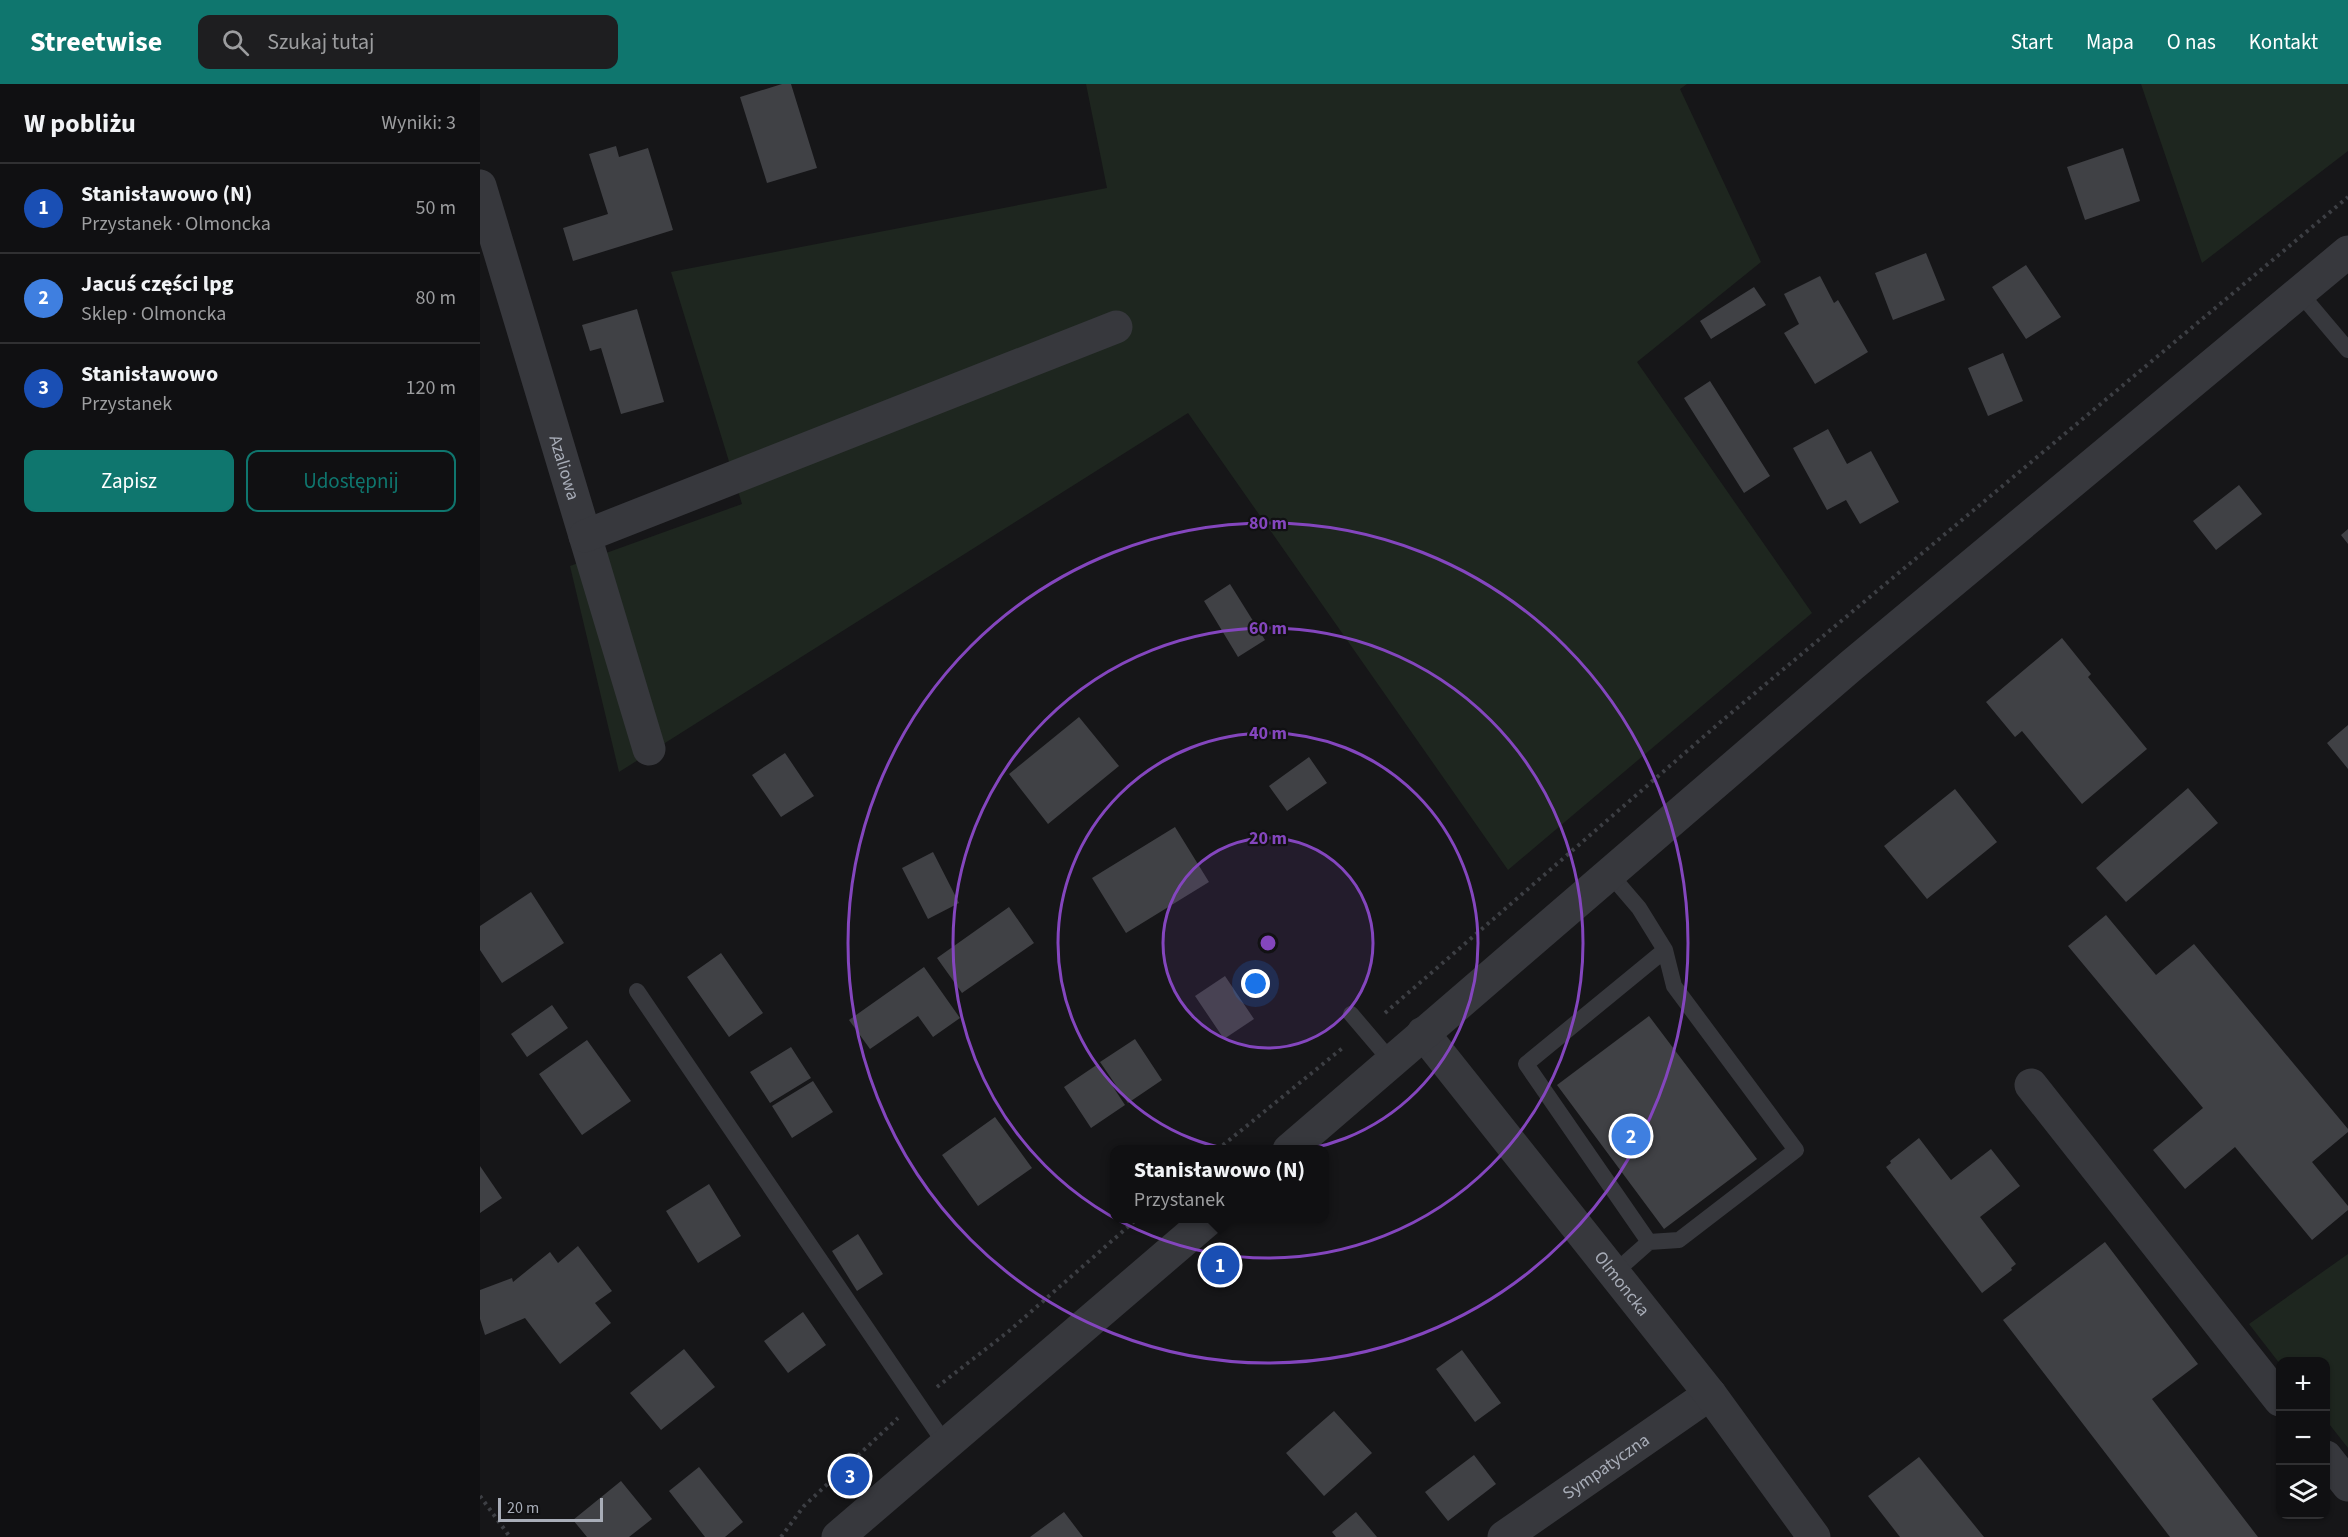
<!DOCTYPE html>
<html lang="pl">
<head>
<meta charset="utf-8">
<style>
	body { margin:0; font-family:"Source Sans 3",sans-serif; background:#1e1e20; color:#f1f3f6 }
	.controls { position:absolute; right:18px; bottom:18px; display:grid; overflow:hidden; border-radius:12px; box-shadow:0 2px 4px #0004 }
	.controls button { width:54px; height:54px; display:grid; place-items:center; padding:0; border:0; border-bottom:2px solid #303032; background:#101012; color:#f1f3f6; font:30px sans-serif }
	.scale { position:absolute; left:18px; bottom:15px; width:105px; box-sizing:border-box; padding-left:6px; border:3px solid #a8adb8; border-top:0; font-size:16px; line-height:21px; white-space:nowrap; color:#a8adb8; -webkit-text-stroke:4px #111113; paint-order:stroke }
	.you { position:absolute; left:776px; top:900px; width:21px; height:21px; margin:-15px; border:4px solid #fff; border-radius:50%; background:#1a73e8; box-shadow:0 0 0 9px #1a73e833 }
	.badge { display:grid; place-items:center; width:39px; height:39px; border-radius:50%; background:#0f766e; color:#fff; font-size:20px; font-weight:700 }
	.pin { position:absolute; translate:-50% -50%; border:3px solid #fff; box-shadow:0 2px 6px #0006 }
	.popup { position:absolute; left:630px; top:1061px; width:219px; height:78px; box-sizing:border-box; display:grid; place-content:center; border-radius:12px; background:#101012; filter:drop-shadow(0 2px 4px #0005); font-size:20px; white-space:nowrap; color:#9c9d9f }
	.popup b { font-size:22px; color:#f1f3f6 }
	.popup::after { content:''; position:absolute; left:50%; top:100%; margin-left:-12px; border:12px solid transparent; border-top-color:#101012 }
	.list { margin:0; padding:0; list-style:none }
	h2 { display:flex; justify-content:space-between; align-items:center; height:78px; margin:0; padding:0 24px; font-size:26px }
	h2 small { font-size:20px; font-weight:400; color:#9c9d9f }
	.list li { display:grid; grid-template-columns:39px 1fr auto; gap:18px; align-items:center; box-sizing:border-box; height:90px; padding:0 24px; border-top:2px solid #303032 }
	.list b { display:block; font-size:22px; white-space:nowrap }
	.list p { margin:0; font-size:20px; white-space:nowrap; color:#9c9d9f }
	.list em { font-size:20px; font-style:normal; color:#9c9d9f }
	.actions { display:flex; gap:12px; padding:18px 24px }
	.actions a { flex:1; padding:14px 0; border:2px solid #0f766e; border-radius:12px; text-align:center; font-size:21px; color:#0f766e }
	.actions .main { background:#0f766e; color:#fff }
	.icon { flex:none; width:33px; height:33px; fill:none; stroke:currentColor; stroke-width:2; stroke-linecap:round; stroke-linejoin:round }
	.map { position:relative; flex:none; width:1868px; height:1453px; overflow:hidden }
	header { display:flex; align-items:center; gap:36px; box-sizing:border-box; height:84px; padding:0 30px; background:#0f766e; color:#fff }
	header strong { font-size:28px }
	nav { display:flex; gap:33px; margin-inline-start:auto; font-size:21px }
	.search { width:420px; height:54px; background:#1e1e20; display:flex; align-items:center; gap:15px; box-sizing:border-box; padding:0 21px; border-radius:12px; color:#9c9d9f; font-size:22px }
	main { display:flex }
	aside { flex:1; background:#101012 }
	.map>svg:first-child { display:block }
</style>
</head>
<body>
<header>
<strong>Streetwise</strong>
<div class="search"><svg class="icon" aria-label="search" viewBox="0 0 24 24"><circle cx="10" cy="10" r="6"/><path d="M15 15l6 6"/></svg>Szukaj tutaj</div>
<nav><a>Start</a><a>Mapa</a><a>O nas</a><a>Kontakt</a></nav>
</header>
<main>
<aside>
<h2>W pobliżu<small>Wyniki: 3</small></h2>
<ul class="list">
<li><span class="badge" style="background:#1a4fb4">1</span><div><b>Stanisławowo (N)</b><p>Przystanek · Olmoncka</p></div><em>50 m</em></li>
<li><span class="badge" style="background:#3f7fe0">2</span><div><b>Jacuś części lpg</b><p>Sklep · Olmoncka</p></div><em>80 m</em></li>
<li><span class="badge" style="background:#1a4fb4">3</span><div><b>Stanisławowo</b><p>Przystanek</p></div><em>120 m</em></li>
</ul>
<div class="actions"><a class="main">Zapisz</a><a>Udostępnij</a></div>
</aside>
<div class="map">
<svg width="1868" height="1453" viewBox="0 0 1868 1453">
	<rect width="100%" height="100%" fill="#161618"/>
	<path fill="#1e261f" d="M606 0H1207L1200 5 1281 178 1157 278 1332 529 1028 786 708 329 139 688 90 482 262 420 191 188 627 104Z
		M1661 0H1868V67L1722 179Z
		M1868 1170V1364L1846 1336V1278H1800V1280L1769 1240Z"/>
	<path fill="#404145" d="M302 0H311L337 84 287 99 260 13Z
		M136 62 139 73 168 64 193 146 93 177 83 144 128 130 109 70Z
		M1643 64 1660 117 1605 136 1587 83Z
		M1446 169 1465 216 1413 236 1395 189Z
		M1546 181 1581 233 1546 255 1512 203Z
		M1340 192 1354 219 1358 216 1388 268 1335 300 1304 249 1319 240 1304 210Z
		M1274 203 1286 221 1231 255 1220 237Z
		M157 225 184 318 141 330 121 264 110 267 102 241Z
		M1523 269 1543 317 1508 332 1488 284Z
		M1230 297 1290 392 1264 409 1204 314Z
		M1348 345 1367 380 1391 367 1419 418 1380 440 1366 416 1347 426 1313 364Z
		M1759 401 1782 430 1736 466 1713 437Z
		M1868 445V460L1861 451Z
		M750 500 785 556 758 573 724 517Z
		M1582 554 1611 590 1608 593 1667 665 1602 720 1542 647 1535 653 1506 618Z
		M599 633 639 682 568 740 529 690Z
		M1868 641V685L1847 659Z
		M305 669 334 712 301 733 272 691Z
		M829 673 847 699 807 727 789 702Z
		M1708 704 1738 739 1646 818 1616 784Z
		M1475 705 1517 758 1447 815 1404 762Z
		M695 743 729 798 646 849 612 794Z
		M453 768 479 819 448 835 422 784Z
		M51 808 84 859 22 899 0 866V842Z
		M529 823 554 859 482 909 457 874Z
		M1626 831 1676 891 1714 860 1868 1045V1048L1832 1078 1868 1122V1126L1832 1156 1755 1063 1705 1105 1673 1066 1723 1024 1588 862Z
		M241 869 283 929 249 953 207 893Z
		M444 883 480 934 453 953 438 932 390 965 369 936Z
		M745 892 774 935 744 955 715 912Z
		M72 921 88 944 47 973 31 950Z
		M1169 932 1277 1075 1184 1145 1077 1001Z
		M655 955 682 996 648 1019 620 978Z
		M107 956 151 1017 102 1051 59 990Z
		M311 963 331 994 290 1019 270 988Z
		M618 980 645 1021 611 1044 584 1003Z
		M333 997 353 1028 312 1054 292 1022Z
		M515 1033 552 1084 498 1122 462 1071Z
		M1439 1054 1471 1096 1511 1065 1540 1102 1500 1133 1536 1180 1531 1184 1532 1186 1502 1209 1406 1083 1411 1079 1410 1077Z
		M0 1082 22 1114 0 1129Z
		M229 1100 261 1152 218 1179 186 1127Z
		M378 1150 403 1190 377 1207 352 1167Z
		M1625 1158 1718 1280 1672 1315 1778 1453H1690L1523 1236Z
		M98 1162 132 1207 115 1219 131 1239 80 1280 45 1234 5 1251 0 1235V1206L32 1194 33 1198 70 1168 78 1179Z
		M323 1228 346 1261 308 1289 284 1257Z
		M204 1265 235 1303 181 1346 150 1309Z
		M982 1266 1021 1319 995 1338 956 1285Z
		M854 1327 892 1369 844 1412 806 1369Z
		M994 1371 1016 1400 968 1437 945 1408Z
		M1439 1373 1504 1453H1420L1388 1412Z
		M219 1383 263 1438 245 1453H225L189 1407Z
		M141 1397 172 1435 149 1453H107L93 1436Z
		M584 1428 603 1453H550Z
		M876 1428 897 1453H856L852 1448Z"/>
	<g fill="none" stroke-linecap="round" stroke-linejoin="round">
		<path stroke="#3d3f44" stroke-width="4" stroke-dasharray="3 4.5" stroke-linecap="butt" d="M905 929 1244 635 1868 113
			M737 1066 865 962
			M457 1303 529 1247 658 1134
			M0 1412 30 1453
			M301 1453 324 1422 418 1334"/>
		<path stroke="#37383d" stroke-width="16" d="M1819 208 1868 266
			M1129 789 1159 824 1185 866 1194 902 1316 1066 1199 1156 1169 1158 1134 1189
			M157 907 466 1361
			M871 930 911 977
			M1169 1158 1046 980 1185 866"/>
		<g stroke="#37383d" stroke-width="33">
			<path id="s1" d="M0 102 169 665"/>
			<path d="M105 452 636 243"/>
			<path d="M1551 1001 1800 1316"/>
			<path d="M1846 1373 1868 1401"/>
			<path id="s2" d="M1024 1453 1230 1310"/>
		</g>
		<g stroke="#37383d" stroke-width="33">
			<path id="s3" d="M943 949 1230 1310 1334 1453"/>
			<path d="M809 1066 1372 581 1868 168"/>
			<path d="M358 1453 730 1134"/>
		</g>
	</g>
	<circle cx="788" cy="859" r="105" fill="#8446be" fill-opacity=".12"/>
	<g fill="none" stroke="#8446be" stroke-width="3">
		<circle cx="788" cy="859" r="105"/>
		<circle cx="788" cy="859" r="210"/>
		<circle cx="788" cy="859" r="315"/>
		<circle cx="788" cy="859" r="420"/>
	</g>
	<g text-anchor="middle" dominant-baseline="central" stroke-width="4.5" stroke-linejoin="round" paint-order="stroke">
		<g font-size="18" fill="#a8adb8" stroke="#111113">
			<text stroke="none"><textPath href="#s1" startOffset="294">Azaliowa</textPath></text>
			<text stroke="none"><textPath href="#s3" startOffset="320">Olmoncka</textPath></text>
			<text stroke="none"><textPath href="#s2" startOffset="124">Sympatyczna</textPath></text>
		</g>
	</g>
	<circle cx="788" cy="859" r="9" fill="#8446be" stroke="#111113" stroke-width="3"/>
	<g font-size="18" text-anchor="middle" font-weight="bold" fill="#8446be" stroke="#111113" stroke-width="4.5" stroke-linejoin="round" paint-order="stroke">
		<text x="788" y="445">80 m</text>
		<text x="788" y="550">60 m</text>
		<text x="788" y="655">40 m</text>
		<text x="788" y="760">20 m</text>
	</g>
</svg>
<div class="controls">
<button>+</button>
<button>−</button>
<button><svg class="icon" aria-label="layers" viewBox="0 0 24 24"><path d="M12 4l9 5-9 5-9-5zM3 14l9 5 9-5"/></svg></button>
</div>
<div class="scale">20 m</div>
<div class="you"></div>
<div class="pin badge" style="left:740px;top:1181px;background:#1a4fb4">1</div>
<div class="popup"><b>Stanisławowo (N)</b>Przystanek</div>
<div class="pin badge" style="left:1151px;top:1052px;background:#3f7fe0">2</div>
<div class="pin badge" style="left:370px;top:1392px;background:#1a4fb4">3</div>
</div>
</main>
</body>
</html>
